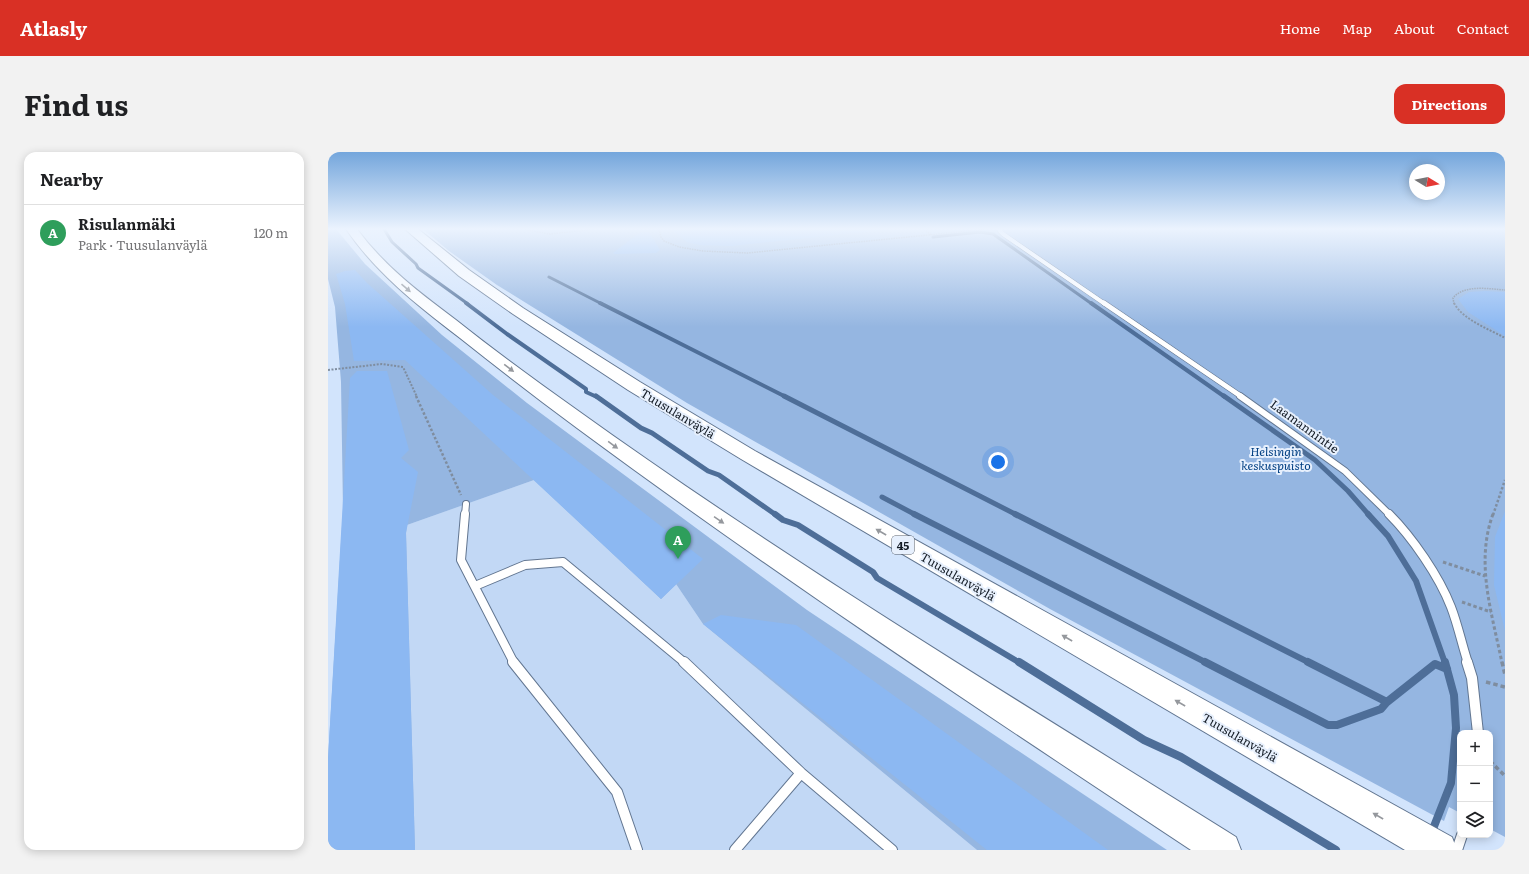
<!DOCTYPE html>
<html lang="en">
<head>
<meta charset="utf-8">
<style>
	body { margin:0; font-family:Literata,serif; background:#f2f2f2; color:#202124 }
	.controls { position:absolute; right:12px; bottom:12px; display:grid; overflow:hidden; border-radius:8px; box-shadow:0 2px 10px #0003 }
	.controls button { width:36px; height:36px; display:grid; place-items:center; padding:0; border:0; border-bottom:1px solid #e0e0e0; background:#fff; color:#202124; font:20px sans-serif }
	.compass { position:absolute; left:1081px; top:12px; width:36px; height:36px; border-radius:50%; background:#fff; box-shadow:0 2px 10px #0003; rotate:100deg }
	.you { position:absolute; left:670px; top:310px; width:14px; height:14px; margin:-10px; border:3px solid #fff; border-radius:50%; background:#1a73e8; box-shadow:0 0 0 6px #1a73e833 }
	.badge { display:grid; place-items:center; width:26px; height:26px; border-radius:50%; background:#d93025; color:#fff; font-size:13px; font-weight:700 }
	.pin { position:absolute; translate:-50% -33px; filter:drop-shadow(0 1px 2px #0008) }
	.pin::after { content:''; position:absolute; top:21px; width:14px; height:12px; background:inherit; clip-path:polygon(0 0,100% 0,50% 100%) }
	.list { margin:0; padding:0; list-style:none }
	h2 { display:flex; justify-content:space-between; align-items:center; height:52px; margin:0; padding:0 16px; font-size:17px }
	h2 small { font-size:13px; font-weight:400; color:#757577 }
	.list li { display:grid; grid-template-columns:26px 1fr auto; gap:12px; align-items:center; box-sizing:border-box; height:56px; padding:0 16px; border-top:1px solid #e0e0e0 }
	.list b { display:block; font-size:15px; white-space:nowrap }
	.list p { margin:0; font-size:13px; white-space:nowrap; color:#757577 }
	.list em { font-size:13px; font-style:normal; color:#757577 }
	.icon { flex:none; width:22px; height:22px; fill:none; stroke:currentColor; stroke-width:2; stroke-linecap:round; stroke-linejoin:round }
	.map { position:relative; flex:none; width:1177px; height:698px; overflow:hidden; border-radius:12px }
	header { display:flex; align-items:center; gap:24px; box-sizing:border-box; height:56px; padding:0 20px; background:#d93025; color:#fff }
	header strong { font-size:19px }
	nav { display:flex; gap:22px; margin-inline-start:auto; font-size:14px }
	.intro { display:flex; align-items:center; justify-content:space-between; box-sizing:border-box; height:96px; padding:0 24px }
	h1 { margin:0; font-size:28px }
	.button { padding:10px 18px; border-radius:12px; background:#d93025; color:#fff; font-size:14px; font-weight:700 }
	main { display:flex; gap:24px; padding:0 24px }
	aside { flex:1; background:#fff; border-radius:12px; box-shadow:0 2px 10px #0003 }
	.map>svg:first-child { display:block }
</style>
</head>
<body>
<header>
<strong>Atlasly</strong>
<nav><a>Home</a><a>Map</a><a>About</a><a>Contact</a></nav>
</header>
<div class="intro"><h1>Find us</h1><a class="button">Directions</a></div>
<main>
<aside>
<h2>Nearby<small></small></h2>
<ul class="list">
<li><span class="badge" style="background:#2e9e5b">A</span><div><b>Risulanmäki</b><p>Park · Tuusulanväylä</p></div><em>120 m</em></li>
</ul>
</aside>
<div class="map">
<svg width="1177" height="698" viewBox="0 0 1177 698">
	<rect width="100%" height="100%" fill="#d2e4fc"/>
	<path fill="#c2d8f5" d="M206 328 333 446 348 432 375 472 649 698H87L78 381 79 373Z"/>
	<path fill="#95b6e1" d="M0 77H8L37 112 114 183 199 251 479 458 839 698H649L375 472 348 432 333 447 206 328 79 373 78 381 87 698H0V607L15 357 13 230 7 155 0 127Z
		M95 77H1177V685L1162 677V581H1132V661L1121 655 1116 669 722 457 359 251 169 133 121 99Z"/>
	<path fill="#8cb8f2" d="M343 77H566L403 94 371 93 359 90Z
		M317 80H321L332 98 328 101 287 102 285 101 311 81Z
		M27 118 39 131 165 243 375 407 333 447 77 208 26 209 17 152 8 122 17 119Z
		M1157 139 1177 140V184L1140 160 1130 147 1141 140Z
		M29 219H59L81 298 73 306 90 320 78 381 87 698H0V607L22 226Z
		M1177 359V479L1166 433 1167 385Z
		M393 463 468 473 780 698H659L375 472Z"/>
	<g fill="none" stroke-linecap="round" stroke-linejoin="round">
		<path stroke="#4e6e98" stroke-width="3" d="M56 77 64 90 88 112 90 116 140 152
			M605 85 652 80 665 82 764 152
			M221 125 274 152"/>
		<path stroke="#4e6e98" stroke-width="4" d="M138 151 179 182 258 237V240L269 245
			M272 151 458 245
			M763 151 897 245"/>
		<path stroke="#4e6e98" stroke-width="5" d="M268 244 313 276 324 281 380 319 391 323 448 363
			M456 244 689 363
			M896 244 987 308 1020 339 1041 363
			M554 345 588 363"/>
		<path stroke="#4e6e98" stroke-width="6" d="M447 362 455 368 470 373 545 420 549 426 692 511
			M586 362 879 511
			M687 362 982 511
			M1040 362 1060 384 1088 429 1117 511"/>
		<path stroke="#4e6e98" stroke-width="8" d="M691 510 816 588 853 605 1008 698
			M877 510 1000 573H1009L1053 557 1059 550 1107 512 1119 517
			M980 510 1059 550
			M1103 682 1123 631 1128 576 1126 543 1117 510"/>
		<defs>
			<path id="service-far4" d="M673 77 672 79 675 82 777 152"/>
			<path id="service-far3" d="M776 151 914 245"/>
			<path id="service-far2" d="M912 244 1017 319 1062 363
				M137 363 138 352"/>
			<path id="service-far1" d="M137 362 133 408 186 511
				M1061 362C1084 385 1111 424 1123 455 1130 473 1134 493 1140 511
				M147 434 197 413 235 410 357 511"/>
			<path id="service" d="M185 510 289 640 309 698
				M356 510 473 621 564 698
				M1139 510 1144 526 1150 581
				M407 698 473 621
				M1129 698 1134 683"/>
			<path id="motorway" d="M18 77H29C56 114 92 141 128 168 167 199 208 229 249 258 462 411 686 546 908 685L913 698H863C656 561 449 424 249 276 210 247 171 217 132 186 90 154 48 121 18 77Z
				M77 77H90L141 118 195 156 312 230 427 299 1124 685 1129 698H1077L413 307 300 238 185 162 131 124Z"/>
		</defs>
		<use href="#service-far4" stroke="#627691" stroke-width="5"/>
		<use href="#service-far3" stroke="#627691" stroke-width="6"/>
		<use href="#service-far2" stroke="#627691" stroke-width="8"/>
		<use href="#service-far1" stroke="#627691" stroke-width="10"/>
		<use href="#service" stroke="#627691" stroke-width="12"/>
		<use href="#motorway" stroke="#627691" stroke-width="2"/>
		<path stroke="#7f8d9f" stroke-width="1.5" stroke-dasharray="1.5 1" stroke-linecap="butt" d="M194 77 222 82 267 77
			M331 77 333 85 336 89 351 95 375 99 419 101 660 77
			M596 77 603 83
			M1126 152 1125 146C1136 132 1162 137 1177 138"/>
		<path stroke="#7f8d9f" stroke-width="2" stroke-dasharray="2 1.5" stroke-linecap="butt" d="M1126 151C1135 168 1161 177 1177 186
			M0 218 54 212 75 215 89 245"/>
		<path stroke="#7f8d9f" stroke-width="2.5" stroke-dasharray="2.5 2" stroke-linecap="butt" d="M88 244 133 343
			M1165 363 1177 328"/>
		<path stroke="#7f8d9f" stroke-width="3" stroke-dasharray="3.5 2.5" stroke-linecap="butt" d="M1165 362C1147 411 1164 461 1174 511
			M1115 410 1157 424
			M1134 450 1163 460"/>
		<path stroke="#7f8d9f" stroke-width="3.5" stroke-dasharray="4.5 3" stroke-linecap="butt" d="M1174 510 1177 523
			M1158 530 1177 535
			M1162 609 1177 624"/>
		<use href="#service-far4" stroke="#fff" stroke-width="4"/>
		<use href="#service-far3" stroke="#fff" stroke-width="5"/>
		<use href="#service-far2" stroke="#fff" stroke-width="6"/>
		<use href="#service-far1" stroke="#fff" stroke-width="8"/>
		<use href="#service" stroke="#fff" stroke-width="10"/>
		<use href="#motorway" fill="#fff" fill-rule="evenodd"/>
	</g>
	<defs><path id="oneway-solid" d="M-6-.8H1V-3.2L6.5 0L1 3.2V.8H-6Z"/></defs>
	<g fill="#95989d">
		<use href="#oneway-solid" transform="translate(78 136) rotate(41)"/>
		<use href="#oneway-solid" transform="translate(181 216) rotate(37)"/>
		<use href="#oneway-solid" transform="translate(285 293) rotate(36)"/>
		<use href="#oneway-solid" transform="translate(391 368) rotate(34)"/>
		<use href="#oneway-solid" transform="translate(553 380) rotate(-150)"/>
		<use href="#oneway-solid" transform="translate(739 486) rotate(-150)"/>
		<use href="#oneway-solid" transform="translate(852 551) rotate(-150)"/>
		<use href="#oneway-solid" transform="translate(1050 664) rotate(-150)"/>
	</g>
	<linearGradient id="sky" x2="0" y2="1"><stop stop-color="#74a6dc"/><stop offset="0.44" stop-color="#ebf3fe"/><stop offset="1" stop-color="#ebf3fe" stop-opacity="0"/></linearGradient>
	<rect width="1177" height="175" fill="url(#sky)"/>
	<g text-anchor="middle" dominant-baseline="central" stroke-width="4" stroke-linejoin="round" paint-order="stroke">
		<rect fill="#e7f0fd" stroke="#535b66" stroke-width="1" x="564" y="384" width="22" height="18" rx="3"/>
		<g font-size="11" font-weight="bold" fill="#131b25">
			<text x="575" y="393">45</text>
		</g>
		<g font-size="12" fill="#131b25" stroke="#e7f0fd">
			<text transform="translate(350 261) rotate(31)">Tuusulanväylä</text>
			<text transform="translate(977 274) rotate(36)">Laamannintie</text>
			<text transform="translate(630 424) rotate(30)">Tuusulanväylä</text>
			<text transform="translate(912 585) rotate(30)">Tuusulanväylä</text>
		</g>
		<g font-size="12" font-style="italic" fill="#013f82" stroke="#e7f0fd">
			<text x="948" y="299">Helsingin<tspan x="948" dy="14">keskuspuisto</tspan></text>
		</g>
	</g>
</svg>
<div class="controls">
<button>+</button>
<button>−</button>
<button><svg class="icon" aria-label="layers" viewBox="0 0 24 24"><path d="M12 4l9 5-9 5-9-5zM3 14l9 5 9-5"/></svg></button>
</div>
<svg class="compass" viewBox="-18 -18 36 36"><path d="M0-13l5 13h-10z" fill="#e53935"/><path d="M0 13l5-13h-10z" fill="#757577"/></svg>
<div class="you"></div>
<div class="pin badge" style="left:350px;top:407px;background:#2e9e5b">A</div>
</div>
</main>
</body>
</html>
